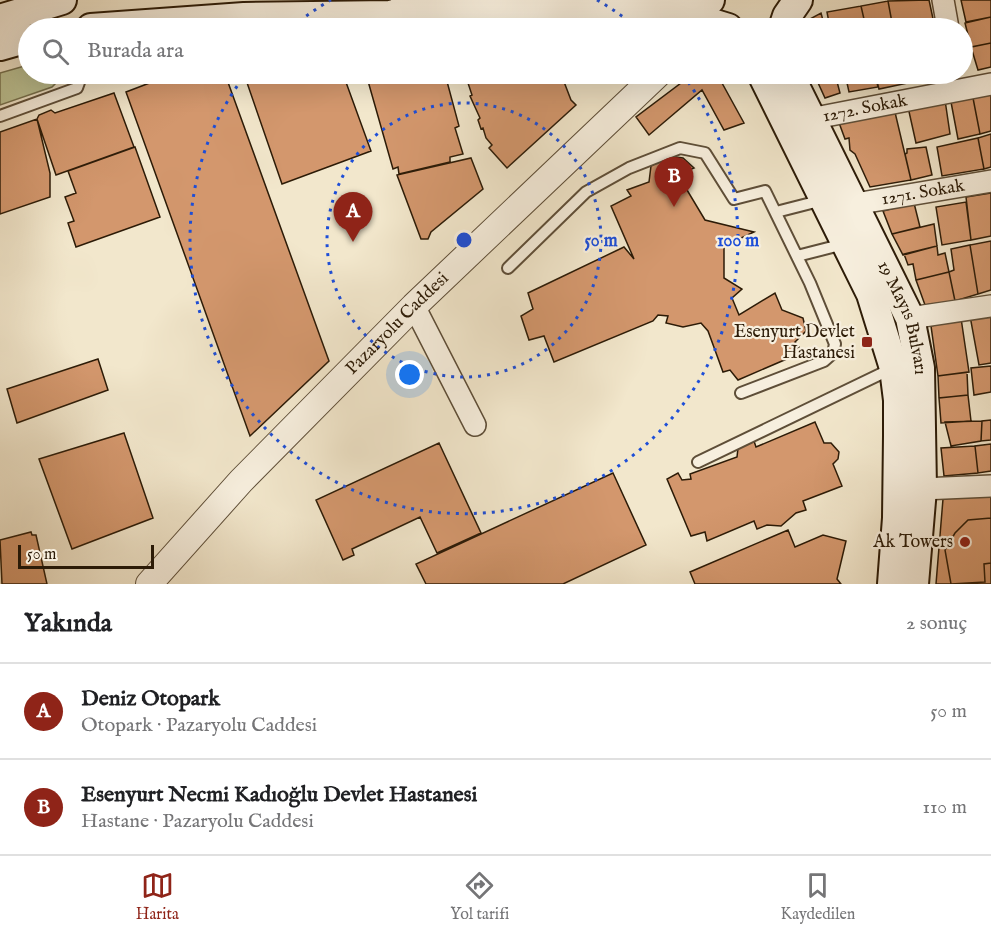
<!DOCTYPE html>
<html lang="tr">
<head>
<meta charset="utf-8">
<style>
	body { margin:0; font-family:"IM FELL English",serif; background:#f6f6f6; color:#202124 }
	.scale { position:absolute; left:18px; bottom:15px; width:136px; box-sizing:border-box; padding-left:6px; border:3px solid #2c1b07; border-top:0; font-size:16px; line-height:21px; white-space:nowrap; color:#2c1b07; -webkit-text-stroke:4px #f7efde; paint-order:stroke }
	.you { position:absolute; left:410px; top:375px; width:21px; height:21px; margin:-15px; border:4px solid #fff; border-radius:50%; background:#1a73e8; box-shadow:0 0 0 9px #1a73e833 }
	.badge { display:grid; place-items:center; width:39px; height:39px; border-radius:50%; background:#8f2418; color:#fff; font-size:20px; font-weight:700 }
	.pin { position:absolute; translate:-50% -50px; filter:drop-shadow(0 2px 3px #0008) }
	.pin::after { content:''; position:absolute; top:32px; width:21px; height:18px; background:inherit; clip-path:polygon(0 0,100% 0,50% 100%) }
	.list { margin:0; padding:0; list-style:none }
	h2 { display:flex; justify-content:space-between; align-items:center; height:78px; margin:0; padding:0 24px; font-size:26px }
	h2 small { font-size:20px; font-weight:400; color:#757577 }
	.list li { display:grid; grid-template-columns:39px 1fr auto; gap:18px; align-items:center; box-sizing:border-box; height:96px; padding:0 24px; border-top:2px solid #e0e0e0 }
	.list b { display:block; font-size:22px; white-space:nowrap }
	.list p { margin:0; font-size:20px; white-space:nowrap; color:#757577 }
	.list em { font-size:20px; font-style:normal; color:#757577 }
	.icon { flex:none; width:33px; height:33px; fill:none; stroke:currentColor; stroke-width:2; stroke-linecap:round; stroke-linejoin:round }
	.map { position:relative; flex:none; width:991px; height:584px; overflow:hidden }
	.search { position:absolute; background:#fff; box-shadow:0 6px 24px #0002; left:18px; right:18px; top:18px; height:66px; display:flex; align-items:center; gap:15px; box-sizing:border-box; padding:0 21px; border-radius:33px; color:#757577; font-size:22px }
	.sheet { height:270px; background:#fff }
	nav { display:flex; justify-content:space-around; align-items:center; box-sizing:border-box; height:84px; border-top:2px solid #e0e0e0; background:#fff; font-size:16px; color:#757577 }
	nav a { display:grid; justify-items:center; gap:3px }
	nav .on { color:#8f2418 }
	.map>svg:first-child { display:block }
</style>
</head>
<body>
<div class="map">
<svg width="991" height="584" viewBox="0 0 991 584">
	<rect width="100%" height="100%" fill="#f2e7cc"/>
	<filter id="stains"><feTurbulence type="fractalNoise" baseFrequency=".00333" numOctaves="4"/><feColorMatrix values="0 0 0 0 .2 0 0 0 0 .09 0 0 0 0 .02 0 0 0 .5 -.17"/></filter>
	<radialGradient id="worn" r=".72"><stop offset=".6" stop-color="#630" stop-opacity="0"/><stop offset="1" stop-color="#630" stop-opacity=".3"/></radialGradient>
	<path fill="#bdc496" stroke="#74704e" stroke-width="1.5" d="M28 65V74H63V76L52 87 0 105V73Z"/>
	<path fill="#d3976d" stroke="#2c1b07" stroke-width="1.5" d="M929 0 935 28H893L888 1Z
		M961 0H991V17L966 22Z
		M888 1 893 28H866L861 6Z
		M861 6 866 28H830L827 12Z
		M821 13 825 28H804L808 20Z
		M991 17V43L971 47 965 23Z
		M991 43V67L978 70 971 47Z
		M173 74H225L329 361 250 436 126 92Z
		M244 74H343L371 151 282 184Z
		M366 74H445L459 126 455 128 463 154 450 157V162L399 174 398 167 393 169Z
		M465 74H561L571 100 576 105 507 168 489 148 492 145 486 138 483 128 481 129 478 120 480 118 470 96 472 95Z
		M693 74H717L744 123 724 130 702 90 649 135 636 117Z
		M814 74H835L840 93 825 98Z
		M845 74H875L878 87 849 92Z
		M875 74H906L908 83 879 89Z
		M906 74H946L908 83Z
		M114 93 134 147 56 175 37 119 39 115 51 110 55 113Z
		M991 93V131L980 134 973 98Z
		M973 98 980 134 958 139 951 102Z
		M945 100 950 134 916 143 908 107Z
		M894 108 911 180 870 187 855 154 850 150 849 138 845 139 838 120Z
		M37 119 50 173V197L0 214V132Z
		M991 134V167L984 169 978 138Z
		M978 138 984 169 942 176 937 147Z
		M135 147 160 217 76 247 68 223 74 221 65 197 76 193 68 171Z
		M926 147 932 175 911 180 905 154 907 153V149Z
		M667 156 683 158 694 168 684 172V185L705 220 754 232 724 246V278L742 289 732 298 739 315 775 293 782 310 803 318 806 331 795 342 799 347 787 353 789 358 738 380 730 370 723 372 708 331 701 323 683 327 666 323 668 316 658 315 653 321 554 362 544 336 529 340 521 316 533 309 528 293 624 247 634 259 611 206 631 196 627 190 649 182 651 166Z
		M471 158 483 189 431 232 428 239H421L397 175Z
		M991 193V236L971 240 966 197Z
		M966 202 971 240 942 245 936 207Z
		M914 203 920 227 892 234 883 211Z
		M934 224 937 246 903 255 892 234Z
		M991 241V290L978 294 970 245Z
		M970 245 978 294 955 301 949 272 954 270 951 249Z
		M937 246 938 255 945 253 949 272 916 280 913 264 908 265 904 254Z
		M949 272 955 301 925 305 916 280Z
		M991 313V363L979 365 970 316Z
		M961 318 969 372 938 376 931 326Z
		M98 359 108 390 17 423 7 389Z
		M991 366V392L974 395 971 368Z
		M967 372 968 395 939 398 938 376Z
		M968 395 971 421 941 423 939 398Z
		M991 420V440L981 441 982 421Z
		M982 421 981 441 951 446 945 422Z
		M815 422 824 443H831L839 452 838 459 833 464 842 486 803 501 806 510 796 513 781 526 767 525 757 529 754 521 707 541 705 532 691 536 667 479 678 473 682 480 691 479 690 474 737 457 738 448 754 441 756 447Z
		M124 433 153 518 72 549 39 459Z
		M439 443 481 533 437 553 420 517 352 549 354 555 343 560 316 500Z
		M991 444V471L978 473 975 446Z
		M975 446 978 473 944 476 941 448Z
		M613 473 646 545 563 584H426L416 564Z
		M991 492V584H936L943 499Z
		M991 518V563L984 564 985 582 951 584 945 550 955 533 968 520Z
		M788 530 795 547 823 535 846 541 837 579 841 584H695L690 572Z
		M31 532 32 535H36L47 584H2L0 540Z"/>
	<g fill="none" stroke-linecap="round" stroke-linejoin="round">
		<defs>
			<path id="service" d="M0 116 77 88 82 74
				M776 212 823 200
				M797 256 844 244
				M508 268 586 192 629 168 680 148 705 153 734 199 765 191 810 283 835 344 833 353 824 361 741 393
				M698 462 891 369"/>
			<g id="minor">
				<path d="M943 0 948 28"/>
				<path id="s1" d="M810 119 991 84"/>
				<path id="s2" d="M855 204 991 181"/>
				<path d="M414 306 475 425"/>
				<path d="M910 318 991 306"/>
				<path d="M922 489 991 486"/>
			</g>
			<g id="tertiary">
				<path id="s3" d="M149 584 241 481 414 306 658 74"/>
			</g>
			<g id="secondary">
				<path d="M405 2 422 7 673 11 710 0"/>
				<path d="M673 11 728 28"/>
				<path d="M0 19 62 0"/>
				<path d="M91 28 244 17 390 15 422 7"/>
				<path d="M783 28 787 16 798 0"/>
				<path d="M0 46 28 38"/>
				<path d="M762 74 871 294 894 368 898 400V436L897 518 892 584"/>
				<path id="s4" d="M789 74 910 318 920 368 922 489 914 584"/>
			</g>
		</defs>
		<use href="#service" stroke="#5e4e38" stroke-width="14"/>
		<use href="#minor" stroke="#5e4e38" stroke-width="24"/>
		<use href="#tertiary" stroke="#5e4e38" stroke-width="28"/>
		<use href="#secondary" stroke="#2c1b07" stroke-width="32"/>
		<use href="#service" stroke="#f7efde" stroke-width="10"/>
		<use href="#minor" stroke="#f7efde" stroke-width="21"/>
		<use href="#tertiary" stroke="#f7efde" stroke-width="26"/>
		<use href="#secondary" stroke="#f7efde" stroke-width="28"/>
	</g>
	<g fill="none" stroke="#1d4ed8" stroke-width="3" stroke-dasharray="3 6">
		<circle cx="464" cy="240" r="137"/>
		<path d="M292 27A274 274 0 0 1 331 0M597 0A274 274 0 0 1 636 27M683 75A274 274 0 1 1 245 75"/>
	</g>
	<g fill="#8f2418" stroke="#f7efde" stroke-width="2">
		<rect x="861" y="336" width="12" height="12" rx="3"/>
		<circle cx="965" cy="542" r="6"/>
	</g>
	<g text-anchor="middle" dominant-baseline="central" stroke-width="4.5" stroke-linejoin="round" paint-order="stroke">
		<g font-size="18" fill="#2c1b07" stroke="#f7efde">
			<text stroke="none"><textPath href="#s1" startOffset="56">1272. Sokak</textPath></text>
			<text stroke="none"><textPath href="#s2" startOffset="69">1271. Sokak</textPath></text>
			<text stroke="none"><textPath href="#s4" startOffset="270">19 Mayıs Bulvarı</textPath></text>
			<text stroke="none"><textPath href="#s3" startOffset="360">Pazaryolu Caddesi</textPath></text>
		</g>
		<g font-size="18" fill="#2c1b07" stroke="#f7efde" text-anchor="end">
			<text x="855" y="332">Esenyurt Devlet<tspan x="855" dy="21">Hastanesi</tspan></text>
			<text x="953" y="542">Ak Towers</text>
		</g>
	</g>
	<circle cx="464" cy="240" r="9" fill="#1d4ed8" stroke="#f7efde" stroke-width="3"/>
	<g font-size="18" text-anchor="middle" font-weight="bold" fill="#1d4ed8" stroke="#f7efde" stroke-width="4.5" stroke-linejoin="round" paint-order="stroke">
		<text x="601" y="246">50 m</text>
		<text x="738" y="246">100 m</text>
	</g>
	<rect width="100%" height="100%" filter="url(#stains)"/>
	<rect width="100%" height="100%" fill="url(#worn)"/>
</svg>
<div class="scale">50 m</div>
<div class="you"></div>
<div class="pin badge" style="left:353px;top:242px">A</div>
<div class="pin badge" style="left:674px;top:207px">B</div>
<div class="search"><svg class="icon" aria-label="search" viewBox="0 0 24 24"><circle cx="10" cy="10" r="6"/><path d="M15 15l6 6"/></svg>Burada ara</div>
</div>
<section class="sheet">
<h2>Yakında<small>2 sonuç</small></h2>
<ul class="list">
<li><span class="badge">A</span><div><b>Deniz Otopark</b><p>Otopark · Pazaryolu Caddesi</p></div><em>50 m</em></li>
<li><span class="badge">B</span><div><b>Esenyurt Necmi Kadıoğlu Devlet Hastanesi</b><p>Hastane · Pazaryolu Caddesi</p></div><em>110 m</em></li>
</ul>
</section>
<nav>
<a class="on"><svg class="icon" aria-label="map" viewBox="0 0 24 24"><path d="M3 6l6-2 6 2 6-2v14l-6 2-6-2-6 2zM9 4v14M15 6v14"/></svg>Harita</a>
<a><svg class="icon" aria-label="directions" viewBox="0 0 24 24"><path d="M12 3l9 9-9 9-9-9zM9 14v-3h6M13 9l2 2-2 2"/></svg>Yol tarifi</a>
<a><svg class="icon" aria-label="saved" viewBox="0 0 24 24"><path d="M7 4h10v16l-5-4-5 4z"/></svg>Kaydedilen</a>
</nav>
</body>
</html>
